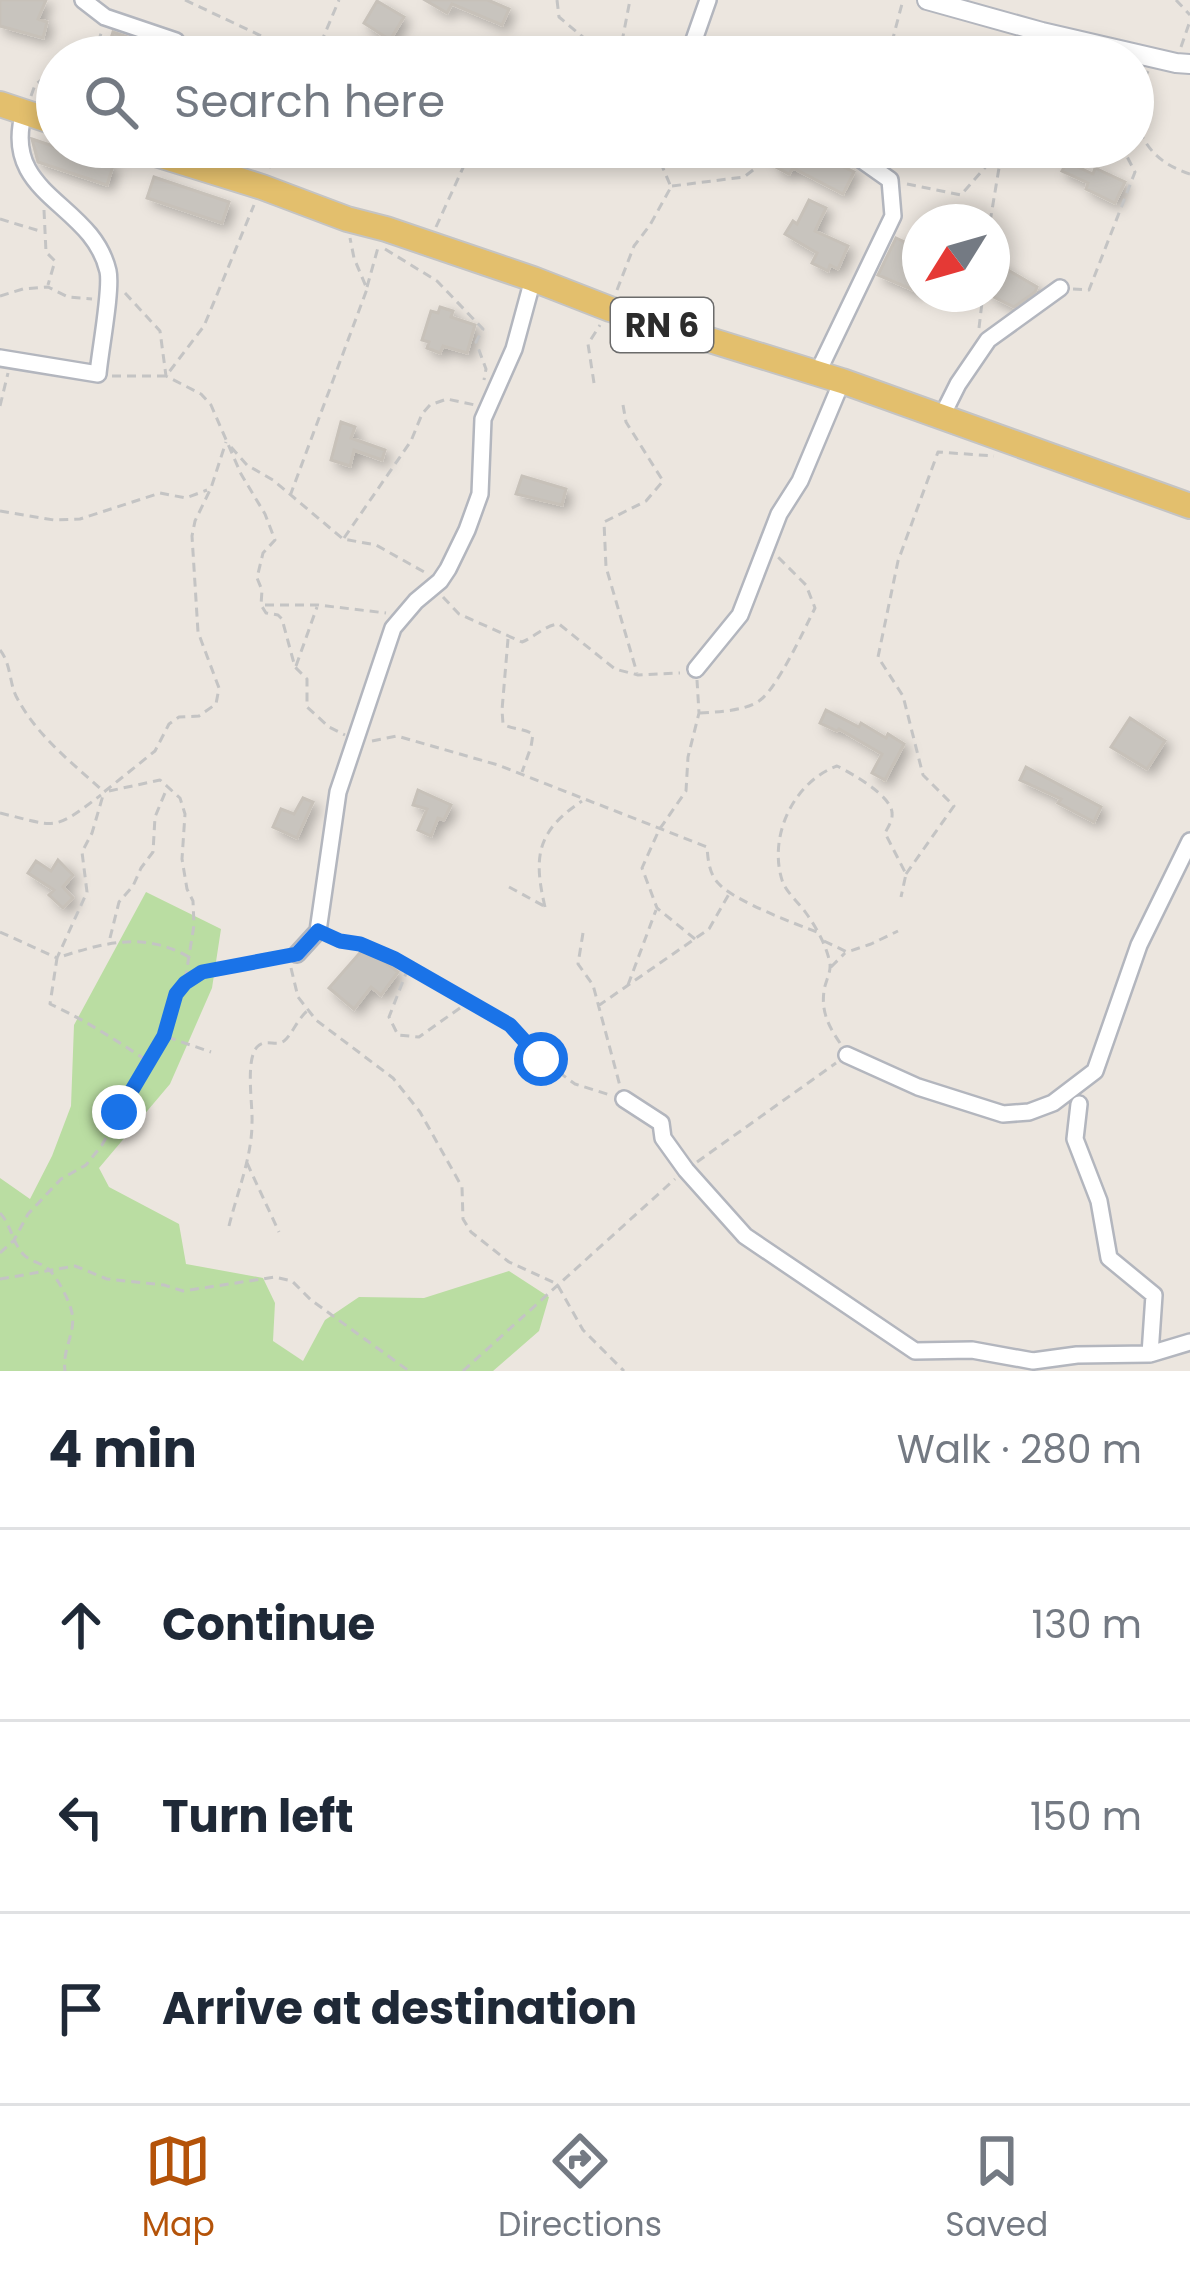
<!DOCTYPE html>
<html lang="en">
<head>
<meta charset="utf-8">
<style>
	body { margin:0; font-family:Poppins,sans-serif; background:#f2f2f3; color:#1f2937 }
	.compass { position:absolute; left:902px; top:204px; width:108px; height:108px; border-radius:50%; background:#fff; box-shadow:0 6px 18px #0003; rotate:233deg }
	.stop { position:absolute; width:36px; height:36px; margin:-27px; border:9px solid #1a73e8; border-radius:50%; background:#fff }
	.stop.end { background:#1a73e8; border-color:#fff; box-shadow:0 3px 12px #0008 }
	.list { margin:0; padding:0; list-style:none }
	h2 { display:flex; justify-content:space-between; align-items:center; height:156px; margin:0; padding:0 48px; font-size:51px }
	h2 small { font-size:39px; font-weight:400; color:#747a83 }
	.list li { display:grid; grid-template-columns:78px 1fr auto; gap:36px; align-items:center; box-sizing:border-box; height:192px; padding:0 48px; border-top:3px solid #e0e1e3 }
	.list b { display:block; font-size:45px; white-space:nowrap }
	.list em { font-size:39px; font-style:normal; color:#747a83 }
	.icon { flex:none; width:66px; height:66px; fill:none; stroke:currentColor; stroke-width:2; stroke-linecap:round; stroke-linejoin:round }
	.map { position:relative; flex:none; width:1190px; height:1371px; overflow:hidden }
	.search { position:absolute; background:#fff; box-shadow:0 6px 18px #0003; left:36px; right:36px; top:36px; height:132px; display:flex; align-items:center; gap:30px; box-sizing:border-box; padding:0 42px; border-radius:66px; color:#747a83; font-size:45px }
	.sheet { height:732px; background:#fff }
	nav { display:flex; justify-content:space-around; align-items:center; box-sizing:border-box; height:168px; border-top:3px solid #e0e1e3; background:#fff; font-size:33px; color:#747a83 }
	nav a { display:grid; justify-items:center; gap:6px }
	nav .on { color:#b45309 }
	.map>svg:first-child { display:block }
</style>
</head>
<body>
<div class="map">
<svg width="1190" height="1371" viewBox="0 0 1190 1371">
	<defs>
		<filter id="shadow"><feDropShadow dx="5.5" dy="5.5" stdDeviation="6" flood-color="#0004"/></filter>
	</defs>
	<rect width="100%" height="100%" fill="#ece6df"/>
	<path fill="#badda2" d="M146 892 221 929 212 988 170 1084 99 1168 109 1187 179 1224 186 1264 263 1278 275 1303 273 1341 303 1361 325 1320 359 1297 424 1298 509 1271 549 1297 539 1331 493 1371H0V1178L30 1199 52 1156 71 1106 74 1025Z"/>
	<path fill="#c8c4be" stroke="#c7c1b9" stroke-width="3" filter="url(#shadow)" d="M0 0H46L38 19 47 22 43 38 0 26Z
		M425 0H488L509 9 502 25 452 4 447 13Z
		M377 1 404 17 390 40 364 23Z
		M113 32 171 52 170 57H105Z
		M32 139 113 166 107 185 38 162Z
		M774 147H796L814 158 817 154 854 172 843 194 793 168 789 174 776 167 779 160 770 154Z
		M1067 162 1093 174 1095 168 1125 182 1115 203 1086 189 1088 183 1062 171Z
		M154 177 229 202 222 223 147 198Z
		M809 200 826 208 815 231 848 246 838 269 830 265 828 271 812 263 817 253 785 234 793 221 797 224Z
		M896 238 920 249V293L878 275Z
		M996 263 1037 287 1035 292 1014 307 992 296V271Z
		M440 307 453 311 451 317 475 325 467 353 443 346 440 353 427 348 429 342 422 340 431 311 438 313Z
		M341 422 355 427 351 438 385 450 382 460 354 450 350 466 331 460Z
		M522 476 566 489 562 505 516 494Z
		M826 710 859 727 861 723 886 738 888 734 904 744 885 780 872 773 882 754 839 729 837 731 820 723Z
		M1130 718 1165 741 1147 769 1111 747Z
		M1026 767 1101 807 1094 822 1058 803 1061 799 1020 780Z
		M418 790 451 805 444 820 438 818 431 836 418 830 427 809 413 805Z
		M303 798 313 802 297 838 273 827 281 809 294 814Z
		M58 860 73 875 63 887 73 898 63 908 49 895 54 890 28 873 36 861 51 871Z
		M365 947 398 972 381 995 371 987 354 1009 329 988Z"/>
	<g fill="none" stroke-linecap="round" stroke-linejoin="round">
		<defs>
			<path id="minor" d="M83 0 105 17 176 41
				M688 57 708 0
				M0 358 98 374C100 351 112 289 108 271 92 202 0 196 24 112
				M817 374 893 216 890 180 856 156 834 147
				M941 418 958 384 988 340 1060 288
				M696 669 740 615 779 514 800 481 842 381
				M297 954 318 931 338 792 393 628 416 601 440 581 448 569 467 530 480 494 483 419 514 349 533 279
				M847 1055 918 1087 1003 1114 1029 1112 1053 1103 1095 1071 1139 945 1190 841
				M624 1099 661 1123 663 1138 686 1170 745 1236 915 1351 972 1350 1033 1361 1077 1355 1150 1354
				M1079 1104 1075 1139 1099 1201 1109 1258 1154 1295 1150 1354 1190 1342"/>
			<path id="tertiary" d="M927 0 1042 32 1176 63 1190 64"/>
			<path id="primary" d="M0 104 57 123
				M133 147 262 187 347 219 386 229 533 279 610 309 842 381 1190 506"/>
		</defs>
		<use href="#minor" stroke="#b3b6be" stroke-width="20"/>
		<use href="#tertiary" stroke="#b3b6be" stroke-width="22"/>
		<use href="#primary" stroke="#c4c4c4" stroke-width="28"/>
		<path stroke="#c4c4c4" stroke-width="3" stroke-dasharray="9 6" stroke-linecap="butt" d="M185 0 306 57
			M557 0 559 17 584 38 598 57
			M1176 0 1190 15
			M1181 47 1190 21
			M78 57 95 48
			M99 57 97 47 102 30
			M315 57 339 0
			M619 57 630 0
			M888 57 903 0
			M31 96 35 85 57 68
			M1133 103 1148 71
			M1133 117C1146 149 1158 163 1190 174
			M269 168 278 147
			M907 184 961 195 1002 148 1023 154 1030 147
			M672 186 744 177 765 161
			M44 210 46 252 55 261 48 285
			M0 219 43 232
			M990 222 1002 150
			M436 227 467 159
			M385 249 437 281 483 329 476 342 486 369 484 380
			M367 287 379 244
			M1073 289 1089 290 1135 172 1122 147
			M617 290 634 246 650 225 671 187 654 147
			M125 293 160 331 166 376 201 394 211 405 241 474 265 514 275 540 263 553 257 578 262 590 261 605 266 613 278 615 282 619 295 667 307 679V707L329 727 345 735
			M0 296 23 289 48 287 68 297 92 299
			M979 328 983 294
			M112 376H166L204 326 254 205
			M594 383 588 344 600 325
			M623 405 626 422 663 481 646 501 604 522 606 567 637 673
			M0 406 8 373
			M231 447 247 465 273 480 343 539 376 545 426 573
			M290 496 367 289 354 258 350 238
			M0 511 54 520 80 519 160 493 186 498 207 490
			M344 538 411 441 422 414 430 405 447 399 475 405
			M443 597 459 614 522 642C535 637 545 625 559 624L615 669 638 675 680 673
			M265 605H318L386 613
			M508 639 502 710 503 724C513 730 523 728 533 734L531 747 522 772
			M0 650C11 664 9 681 16 696 36 735 71 762 103 791
			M296 666 317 607
			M700 713C717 712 744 711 759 701 777 689 804 630 815 608L806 585 776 555
			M372 741 397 736 498 765 707 847C708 860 709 874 719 884 733 900 795 924 817 932
			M109 791 160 780 180 798 185 814 182 859 187 889 193 901 194 925 185 981
			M0 813C58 827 52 832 101 795
			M906 874 954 806 923 775 903 696 878 657 898 561 938 452 994 456
			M509 887 544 906
			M545 907C533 856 537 831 582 801
			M0 932 57 958 87 892 82 852 92 833 104 792 155 751 169 724 179 717 199 716 216 704 219 688 198 632 192 536 195 521 211 488 226 442
			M583 933 578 964 593 985 620 1086
			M330 937 340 941 360 943 396 959 510 1025 541 1059 575 1084 610 1095
			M110 938 119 902 133 886 141 868 153 852 155 817 167 788
			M695 939 657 908 642 868 659 830 686 791 688 757 699 713 697 680
			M824 941 847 952 871 944 898 931
			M831 967 845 953
			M291 968 298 997 316 1020 393 1078 420 1112 462 1187 463 1219 471 1232 509 1262 557 1284 583 1330 624 1371
			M408 968 389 1017 398 1035 419 1037 467 1003
			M628 985 656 910
			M598 1006 709 929 729 894
			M167 1037 211 1052
			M840 1043C829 1027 821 1012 824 991 825 982 831 973 830 964 827 946 816 927 806 913 799 903 788 894 783 883 767 838 793 782 837 766 851 773 892 796 892 813 893 820 888 827 885 833L906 874 901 897
			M146 1060C114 1039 85 1020 50 1004L57 958C103 943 143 931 189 957
			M697 1162 836 1063
			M247 1163 279 1232
			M0 1213C12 1226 12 1243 24 1255 31 1262 43 1263 49 1270 58 1278 70 1302 72 1313 76 1333 62 1349 65 1371
			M229 1226C237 1193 252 1157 252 1123 253 1106 245 1060 257 1047 266 1038 275 1047 284 1041 291 1036 297 1020 307 1011
			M0 1253 14 1240 28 1214 61 1179 86 1165 102 1145 151 1055 164 1036 176 994 185 983 202 972 284 957
			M0 1279 75 1266 107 1279 164 1285 183 1291 275 1277 292 1281 311 1300 409 1371
			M463 1371 675 1179"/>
		<use href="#minor" stroke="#fff" stroke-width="15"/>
		<use href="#tertiary" stroke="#fff" stroke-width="18"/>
		<use href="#primary" stroke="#e3bf6d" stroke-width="24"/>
	</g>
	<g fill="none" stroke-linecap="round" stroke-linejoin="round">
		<path stroke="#1a73e8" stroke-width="15" d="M119 1112 164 1036 176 994 185 983 202 972 297 954 318 931 340 941 360 944 395 959 510 1025 541 1059"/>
	</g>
	<g text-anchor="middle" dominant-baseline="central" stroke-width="10" stroke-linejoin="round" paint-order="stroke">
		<rect fill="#fff" stroke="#6b6b6b" stroke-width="3" x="611" y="298" width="102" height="54" rx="9"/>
		<g font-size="33" font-weight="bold" fill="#2c2c2c">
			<text x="662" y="325">RN 6</text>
		</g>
	</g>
</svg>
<svg class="compass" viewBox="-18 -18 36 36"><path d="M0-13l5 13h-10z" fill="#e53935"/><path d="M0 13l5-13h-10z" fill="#747a83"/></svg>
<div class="stop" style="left:541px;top:1059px"></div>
<div class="stop end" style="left:119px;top:1112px"></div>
<div class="search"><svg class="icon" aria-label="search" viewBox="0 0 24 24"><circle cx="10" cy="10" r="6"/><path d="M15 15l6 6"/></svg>Search here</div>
</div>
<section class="sheet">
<h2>4 min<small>Walk · 280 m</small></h2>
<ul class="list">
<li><svg class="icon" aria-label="ahead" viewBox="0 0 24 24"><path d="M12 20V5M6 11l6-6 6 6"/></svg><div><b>Continue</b></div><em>130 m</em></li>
<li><svg class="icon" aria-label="left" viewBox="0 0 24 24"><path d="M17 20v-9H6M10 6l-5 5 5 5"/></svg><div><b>Turn left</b></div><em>150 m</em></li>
<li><svg class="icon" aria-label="arrive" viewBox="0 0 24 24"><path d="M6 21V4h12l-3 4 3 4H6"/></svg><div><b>Arrive at destination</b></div></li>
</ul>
</section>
<nav>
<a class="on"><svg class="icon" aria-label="map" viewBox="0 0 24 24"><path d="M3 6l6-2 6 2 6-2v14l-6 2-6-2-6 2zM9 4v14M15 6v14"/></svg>Map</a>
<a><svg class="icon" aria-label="directions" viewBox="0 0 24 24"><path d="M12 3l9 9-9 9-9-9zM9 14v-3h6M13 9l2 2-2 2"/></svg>Directions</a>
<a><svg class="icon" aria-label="saved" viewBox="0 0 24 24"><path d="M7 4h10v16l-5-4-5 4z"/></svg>Saved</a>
</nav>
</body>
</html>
